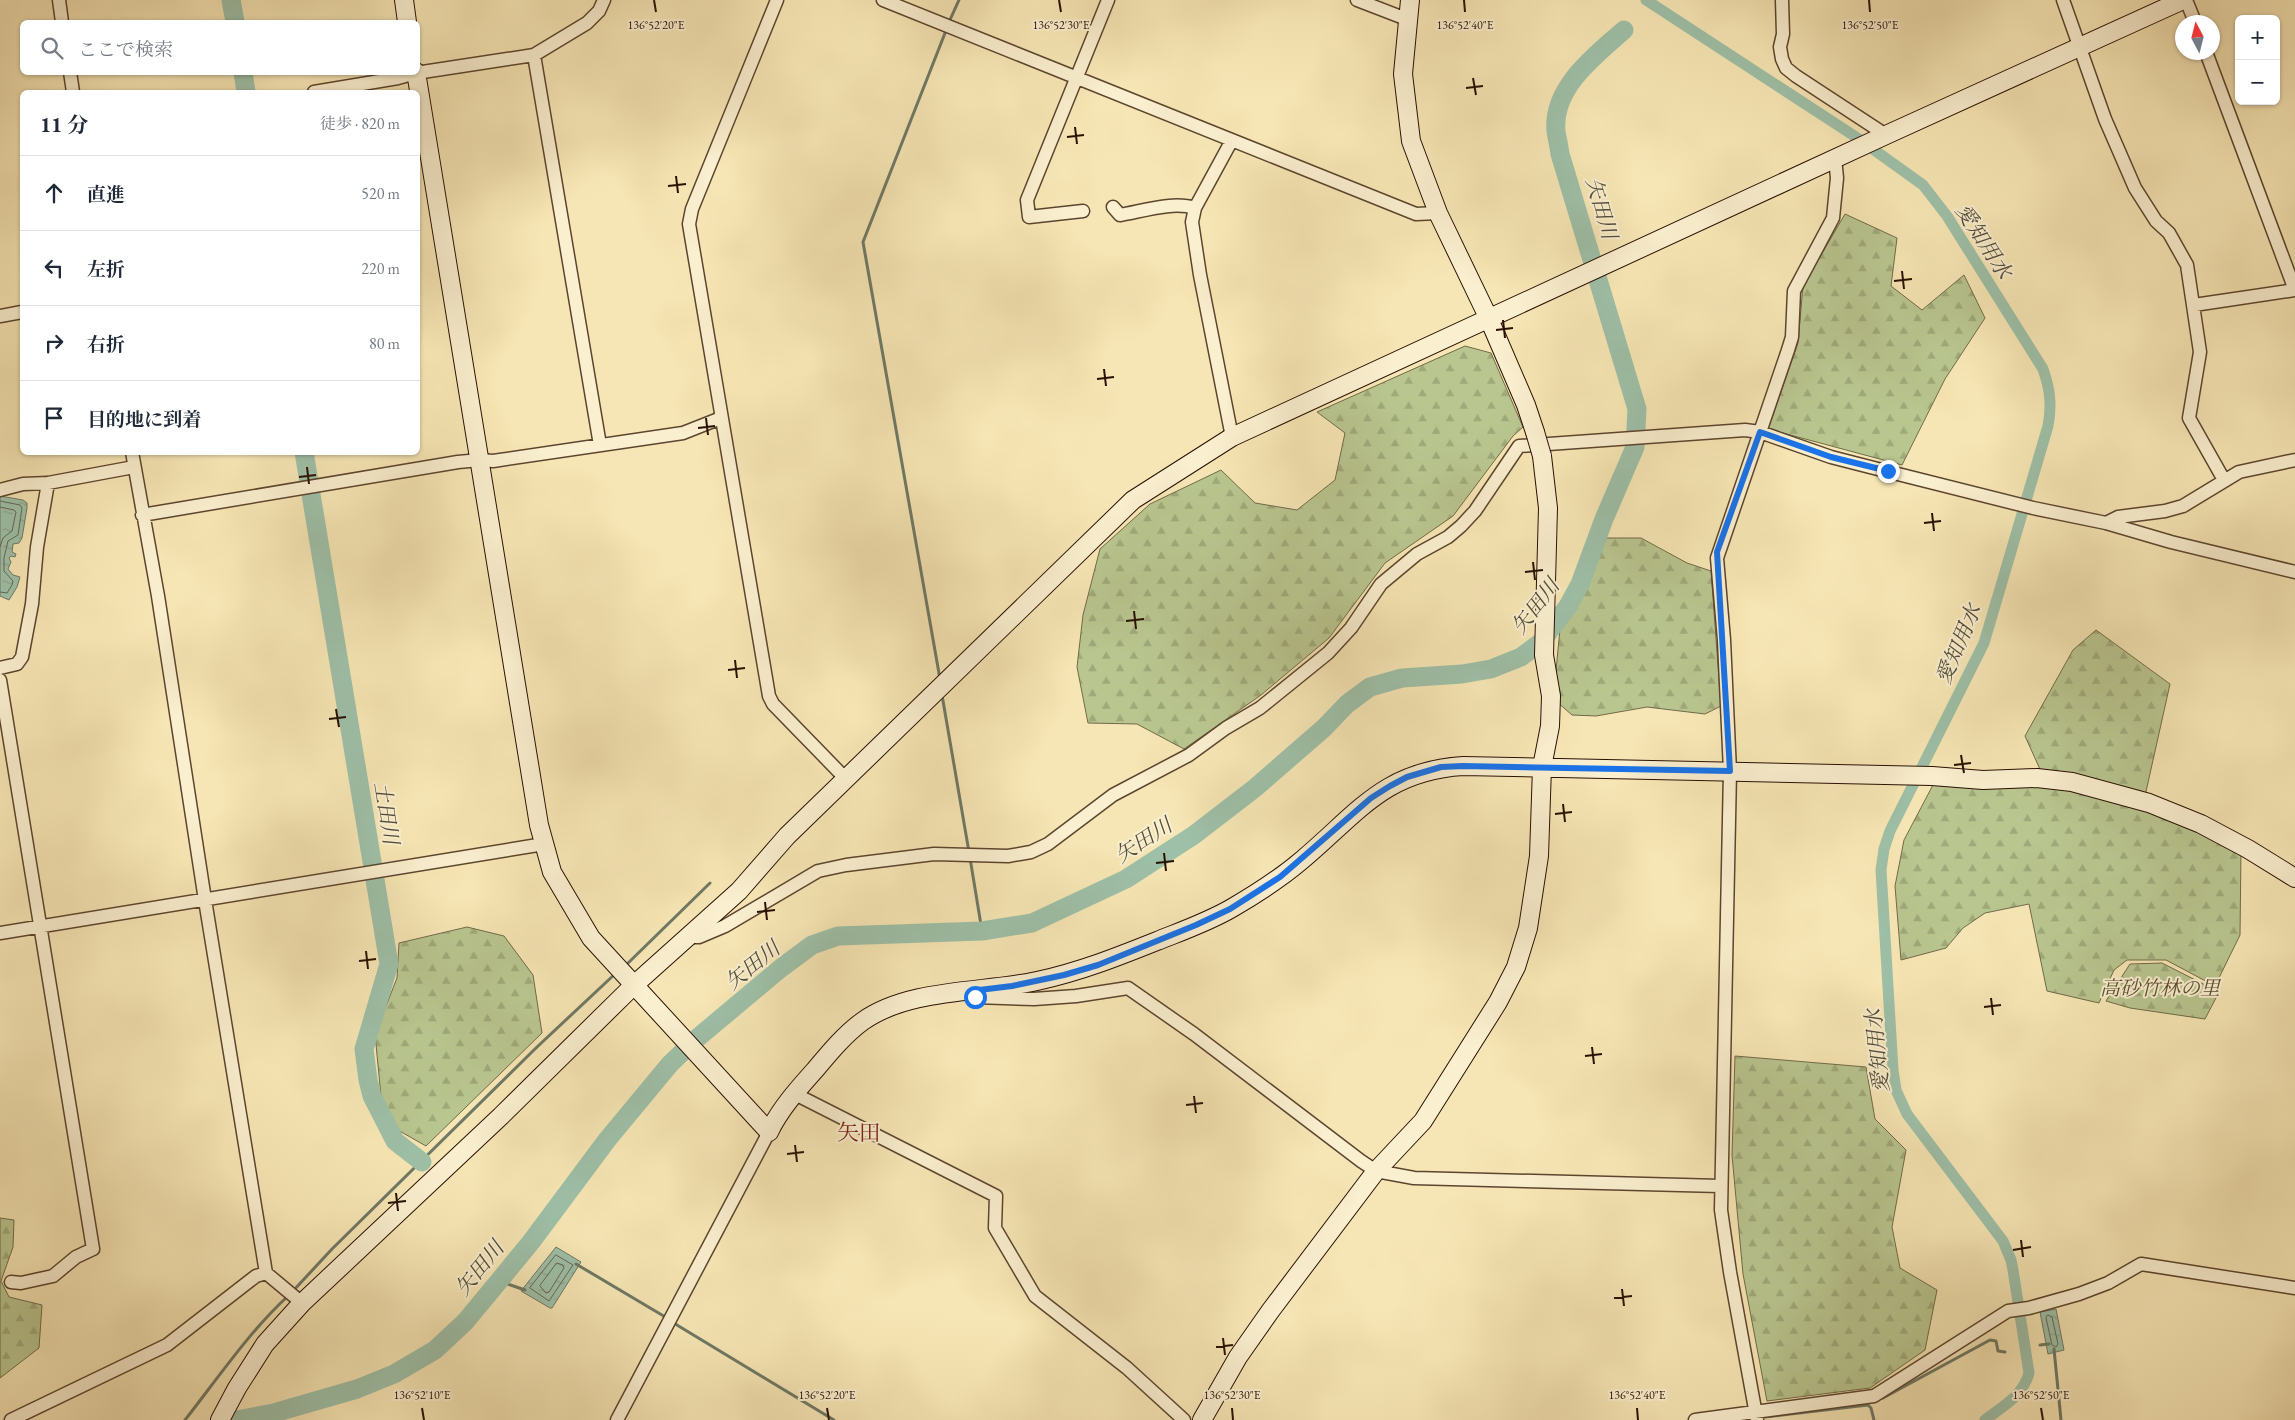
<!DOCTYPE html>
<html lang="ja">
<head>
<meta charset="utf-8">
<style>
	body { margin:0; font-family:"EB Garamond","Noto Serif JP",serif; background:#f2f2f3; color:#1f2937 }
	.controls { position:absolute; right:15px; top:15px; display:grid; overflow:hidden; border-radius:8px; box-shadow:0 1px 4px #0004 }
	.controls button { width:45px; height:45px; display:grid; place-items:center; padding:0; border:0; border-bottom:1px solid #e0e1e3; background:#fff; color:#1f2937; font:25px sans-serif }
	.compass { position:absolute; left:2175px; top:15px; width:45px; height:45px; border-radius:50%; background:#fff; box-shadow:0 1px 4px #0004; rotate:353deg }
	.stop { position:absolute; width:15px; height:15px; margin:-11px; border:4px solid #1a73e8; border-radius:50%; background:#fff }
	.stop.end { background:#1a73e8; border-color:#fff; box-shadow:0 1px 5px #0008 }
	.list { margin:0; padding:0; list-style:none }
	h2 { display:flex; justify-content:space-between; align-items:center; height:65px; margin:0; padding:0 20px; font-size:21px }
	h2 small { font-size:16px; font-weight:400; color:#747a83 }
	.list li { display:grid; grid-template-columns:32px 1fr auto; gap:15px; align-items:center; box-sizing:border-box; height:75px; padding:0 20px; border-top:1px solid #e0e1e3 }
	.list b { display:block; font-size:19px; white-space:nowrap }
	.list em { font-size:16px; font-style:normal; color:#747a83 }
	.icon { flex:none; width:28px; height:28px; fill:none; stroke:currentColor; stroke-width:2; stroke-linecap:round; stroke-linejoin:round }
	.map { position:relative; flex:none; width:2295px; height:1420px; overflow:hidden }
	.search { position:absolute; background:#fff; box-shadow:0 1px 4px #0004; left:20px; top:20px; width:400px; height:55px; display:flex; align-items:center; gap:12px; box-sizing:border-box; padding:0 18px; border-radius:8px; color:#747a83; font-size:19px }
	.panel { position:absolute; background:#fff; box-shadow:0 1px 4px #0004; left:20px; top:90px; width:400px; height:365px; border-radius:8px }
	.map>svg:first-child { display:block }
</style>
</head>
<body>
<div class="map">
<svg width="2295" height="1420" viewBox="0 0 2295 1420">
	<defs>
		<pattern id="forest-firs" width="22" height="20" patternUnits="userSpaceOnUse" patternTransform="scale(1.25)"><rect width="22" height="20" fill="#b9c690"/><path d="M5 1l3.5 6h-7zM16 11l3.5 6h-7z" fill="#9fa97a"/></pattern>
		<pattern id="water-ripples" width="26" height="14" patternUnits="userSpaceOnUse" patternTransform="scale(1.25)"><rect width="26" height="14" fill="#9ec0a8"/><path d="M2 4q2-2 4 0t4 0M15 11q2-2 4 0t4 0" fill="none" stroke="#88a48f"/></pattern>
	</defs>
	<rect width="100%" height="100%" fill="#f7e6b5"/>
	<filter id="stains"><feTurbulence type="fractalNoise" baseFrequency=".004" numOctaves="4"/><feColorMatrix values="0 0 0 0 .2 0 0 0 0 .09 0 0 0 0 .02 0 0 0 .5 -.17"/></filter>
	<radialGradient id="worn" r=".72"><stop offset=".6" stop-color="#630" stop-opacity="0"/><stop offset="1" stop-color="#630" stop-opacity=".3"/></radialGradient>
	<path fill="url(#forest-firs)" stroke="#716a48" d="M1845 214 1897 238 1891 286 1922 310 1964 275 1985 318 1945 379 1902 465 1768 429 1798 343 1803 286Z
		M1465 346 1491 353 1523 427 1513 436 1453 516 1385 563 1329 638 1261 695 1184 749 1137 724 1088 723 1077 667 1083 615 1100 549 1150 504 1221 470 1255 503 1297 510 1335 480 1345 433 1317 412Z
		M1601 538H1641L1687 563 1711 571 1721 706 1705 714 1647 707 1596 716 1572 715 1556 701 1555 681 1560 629 1582 591Z
		M2096 630 2170 684 2143 805 2241 849 2240 935 2215 986 2166 960H2127L2114 970 2099 1003 2047 991 2029 904 1985 913 1963 928 1946 948 1901 960 1895 886 1904 840 1934 783 2048 787 2025 736 2073 650Z
		M467 927 504 936 533 975 542 1033 426 1146 396 1129 381 1096 375 1034 397 978 399 943Z
		M2162 963 2219 992 2205 1019 2130 1008 2106 1001 2130 964Z
		M1735 1056 1866 1067 1875 1119 1906 1150 1892 1227 1900 1268 1937 1290 1925 1350 1870 1388 1767 1401 1743 1274 1732 1155Z
		M0 1218 14 1220 13 1247 1 1281 9 1297 42 1305 39 1348 0 1378Z"/>
	<path fill="url(#water-ripples)" stroke="#6f7965" d="M0 496 23 500 27 503V508L22 538 19 543 13 544 12 552 16 554 15 557 11 556 9 558 11 562 8 569 13 575 20 577 17 587 9 600 0 596Z
		M556 1247 581 1262 552 1308H550L521 1291Z
		M2056 1309 2064 1350 2048 1354 2040 1312Z"/>
	<g fill="none" stroke-linecap="round" stroke-linejoin="round">
		<path stroke="#646854" stroke-width="1" d="M0 501 20 505 22 508 18 535 8 541 4 558V571L13 581 12 585 7 593 0 592
			M0 507 14 510 16 512 12 531 3 538 0 547
			M556 1255 573 1265 549 1301 530 1288Z
			M557 1263 563 1265 564 1268 549 1292 546 1293 540 1286Z
			M2048 1315 2052 1317 2058 1344 2056 1347 2052 1345 2046 1318Z"/>
		<path stroke="#6f7965" stroke-width="3" d="M949 22 959 0
			M940 679 863 242 947 28
			M942 695 969 852
			M970 858 982 931
			M625 966 710 883
			M576 1264 667 1318
			M499 1281 525 1290
			M293 1291 332 1249 537 1047 616 973
			M672 1322 834 1420
			M2040 1345 2049 1344
			M2054 1349 2061 1420
			M1883 1398 1990 1340 1996 1341 1998 1351 2005 1352
			M1765 1417 1868 1405 1871 1408 1874 1420
			M185 1420C218 1378 249 1332 288 1296"/>
		<path stroke="#9ec0a8" stroke-width="11" d="M1646 0 1859 139 1923 185 1947 216 2043 369C2050 389 2052 405 2048 426L1984 643 1890 831 1884 849 1881 870 1893 1070 1896 1090 1907 1114 2003 1241 2011 1260 2013 1270 2029 1373C2023 1396 2003 1406 1985 1420"/>
		<path stroke="#9ec0a8" stroke-width="19" d="M231 0 235 22
			M243 72 246 92
			M304 452 389 964 364 1049 368 1080 372 1096 395 1141 422 1162
			M237 1420 274 1413 357 1389 394 1374 435 1350 465 1322 499 1281 531 1242 607 1140 670 1064 695 1040 781 968 812 945 838 936 982 931 1032 923 1126 879 1194 835 1255 788 1324 728 1347 704 1370 687 1402 678 1462 674 1491 669 1521 657 1541 642 1568 606 1580 584 1604 519 1635 447 1637 409 1560 154C1559 146 1557 138 1556 131 1552 87 1596 55 1624 30"/>
		<defs>
			<path id="street" d="M59 0 62 22
				M777 0 692 209 689 224 769 696 773 704 845 778
				M883 0 1416 214 1438 213
				M1357 0 1409 20
				M1782 0 1783 34 1780 47 1782 59 1786 68 1796 76 1886 135
				M2063 0 2105 119 2135 188 2156 221 2169 233 2187 265 2200 352 2189 418 2224 480
				M2186 0 2195 22
				M2206 52 2295 290
				M534 55 600 445
				M70 72 73 92
				M314 92 398 78 416 73 534 55 587 23 599 11 604 0
				M1232 140 1195 208 1192 222 1200 275 1232 437
				M1113 207 1120 215C1143 211 1173 201 1195 208
				M1083 211 1029 217 1027 200 1108 0
				M2194 305 2295 290
				M0 316 22 312
				M132 452 158 596 205 900 266 1273 302 1303
				M0 490 23 484 48 483 134 467
				M142 515 458 462 480 460 493 461 683 433 721 418
				M2106 523 2118 517 2165 511 2183 506 2239 472 2295 460
				M0 668 17 664 22 657 32 604 37 547 48 483
				M0 680 93 1249 76 1257 53 1276 21 1283 11 1282
				M0 933 544 844
				M687 937H699L725 926 818 871 846 865 934 854 1008 856 1031 852 1048 844 1113 795 1189 755 1226 728 1260 708 1328 653 1351 628 1381 584 1417 554 1448 537 1461 526 1475 511 1519 446 1745 430 1760 432 1831 457 1870 467 2033 508 2106 523 2171 542 2295 572
				M971 991 975 997 1034 999 1076 996 1128 988 1194 1034 1361 1161 1376 1171 1414 1178 1720 1186
				M795 1094 996 1196 995 1228 1035 1296 1127 1368 1184 1420
				M11 1420 167 1345 256 1276 266 1273
				M617 1420 769 1132
				M1695 1420 1874 1396 2008 1311 2029 1308 2079 1294 2108 1283 2141 1264 2295 1288
				M1757 1420 1730 1272 1721 1210 1730 771 1724 640 1717 558 1788 350 1792 337 1794 291 1833 218 1837 178 1835 158"/>
			<path id="secondary" d="M404 0 407 22
				M1410 0 1403 74 1411 141 1438 213 1489 319 1526 405 1535 432
				M416 72 539 825 552 872 591 938 769 1132C780 1109 798 1089 815 1070 830 1052 845 1034 863 1021 910 988 983 993 1037 981 1079 972 1117 957 1157 941 1182 931 1208 922 1232 908 1256 894 1281 878 1302 860 1358 813 1384 771 1463 766L1932 776 1983 780 2037 778 2072 782 2149 803 2201 824 2248 849 2295 878
				M220 1420 237 1388 265 1344 302 1303 501 1116 633 986 739 891 787 836 1133 500 1232 437 1886 135 2183 0
				M1202 1420 1238 1357 1271 1310 1376 1171 1423 1121 1498 1002 1516 967 1528 928 1539 856 1542 767 1550 726 1551 696 1544 655 1548 508 1542 456"/>
		</defs>
		<use href="#street" stroke="#5c452e" stroke-width="15"/>
		<use href="#secondary" stroke="#290f01" stroke-width="20"/>
		<use href="#street" stroke="#faefcf" stroke-width="12"/>
		<use href="#secondary" stroke="#faefcf" stroke-width="18"/>
		<defs>
			<path id="secondary-bridge" d="M1535 432 1542 456"/>
		</defs>
		<use href="#secondary-bridge" stroke="#290f01" stroke-width="20" stroke-linecap="butt"/>
		<use href="#secondary-bridge" stroke="#faefcf" stroke-width="18"/>
	</g>
	<g fill="none" stroke-linecap="round" stroke-linejoin="round">
		<path stroke="#1a73e8" stroke-width="6" d="M975 997 971 991 1012 986 1064 975 1098 965 1196 925 1230 909 1280 877 1371 798 1390 786 1407 777 1441 767 1463 766 1730 771 1717 552 1760 432 1831 457 1888 471"/>
	</g>
	<path fill="none" stroke="#290f01" stroke-width="2" d="M654 0 656 12M1059 0 1061 12M1464 0 1465 12M1869 0 1870 12M1473 78 1476 95M1466 88 1483 86M1075 127 1077 144M1067 137 1084 135M676 176 678 193M668 186 686 184M1902 271 1904 289M1894 281 1912 279M1503 320 1505 338M1496 330 1513 328M1104 369 1106 386M1097 379 1114 377M706 418 708 435M698 428 715 426M307 467 309 484M299 477 316 475M1932 513 1934 531M1924 523 1941 521M1533 562 1535 580M1525 572 1543 570M1134 611 1136 629M1126 621 1144 619M735 660 737 678M728 670 745 668M336 709 339 727M329 719 346 717M1961 755 1964 773M1954 765 1971 763M1563 804 1565 822M1555 814 1572 812M1164 853 1166 871M1156 863 1174 861M765 902 767 920M757 912 775 910M366 951 368 969M359 961 376 959M1991 998 1993 1015M1984 1007 2001 1005M1592 1047 1594 1064M1585 1056 1602 1054M1194 1096 1196 1113M1186 1105 1203 1103M795 1145 797 1162M787 1154 804 1152M396 1193 398 1211M388 1203 406 1201M2021 1240 2023 1257M2013 1250 2031 1247M1622 1289 1624 1306M1614 1298 1632 1296M1223 1338 1225 1355M1216 1347 1233 1345M422 1408 424 1420M827 1408 829 1420M1232 1408 1233 1420M1637 1408 1638 1420M2041 1408 2043 1420"/>
	<g text-anchor="middle" dominant-baseline="central" stroke-width="4" stroke-linejoin="round" paint-order="stroke">
		<g font-size="20" font-style="italic" fill="#5b4f33" stroke="#faefcf">
			<text x="2160" y="988">高砂竹林の里</text>
		</g>
		<g font-size="21" font-style="italic" fill="#524d3b" stroke="#faefcf">
			<text transform="translate(1602 208) rotate(74)">矢田川</text>
			<text transform="translate(1984 241) rotate(57)">愛知用水</text>
			<text transform="translate(1535 606) rotate(-52)">矢田川</text>
			<text transform="translate(1958 644) rotate(-67)">愛知用水</text>
			<text transform="translate(387 813) rotate(81)">土田川</text>
			<text transform="translate(1143 840) rotate(-33)">矢田川</text>
			<text transform="translate(752 965) rotate(-39)">矢田川</text>
			<text transform="translate(1877 1051) rotate(-96)">愛知用水</text>
			<text transform="translate(479 1268) rotate(-51)">矢田川</text>
		</g>
		<g font-size="22" fill="#7a1f14" stroke="#faefcf">
			<text x="859" y="1132">矢田</text>
		</g>
	</g>
	<g font-size="12" text-anchor="middle" fill="#290f01" stroke="#faefcf" stroke-width="4" stroke-linejoin="round" paint-order="stroke">
		<text x="656" y="29">136°52'20"E</text>
		<text x="1061" y="29">136°52'30"E</text>
		<text x="1465" y="29">136°52'40"E</text>
		<text x="1870" y="29">136°52'50"E</text>
		<text x="422" y="1399">136°52'10"E</text>
		<text x="827" y="1399">136°52'20"E</text>
		<text x="1232" y="1399">136°52'30"E</text>
		<text x="1637" y="1399">136°52'40"E</text>
		<text x="2041" y="1399">136°52'50"E</text>
	</g>
	<rect width="100%" height="100%" filter="url(#stains)"/>
	<rect width="100%" height="100%" fill="url(#worn)"/>
</svg>
<div class="controls">
<button>+</button>
<button>−</button>
</div>
<svg class="compass" viewBox="-18 -18 36 36"><path d="M0-13l5 13h-10z" fill="#e53935"/><path d="M0 13l5-13h-10z" fill="#747a83"/></svg>
<div class="stop" style="left:975px;top:997px"></div>
<div class="stop end" style="left:1888px;top:471px"></div>
<div class="search"><svg class="icon" aria-label="search" viewBox="0 0 24 24"><circle cx="10" cy="10" r="6"/><path d="M15 15l6 6"/></svg>ここで検索</div>
<section class="panel">
<h2>11 分<small>徒歩 · 820 m</small></h2>
<ul class="list">
<li><svg class="icon" aria-label="ahead" viewBox="0 0 24 24"><path d="M12 20V5M6 11l6-6 6 6"/></svg><div><b>直進</b></div><em>520 m</em></li>
<li><svg class="icon" aria-label="left" viewBox="0 0 24 24"><path d="M17 20v-9H6M10 6l-5 5 5 5"/></svg><div><b>左折</b></div><em>220 m</em></li>
<li><svg class="icon" aria-label="right" viewBox="0 0 24 24"><path d="M7 20v-9h11M14 6l5 5-5 5"/></svg><div><b>右折</b></div><em>80 m</em></li>
<li><svg class="icon" aria-label="arrive" viewBox="0 0 24 24"><path d="M6 21V4h12l-3 4 3 4H6"/></svg><div><b>目的地に到着</b></div></li>
</ul>
</section>
</div>
</body>
</html>
